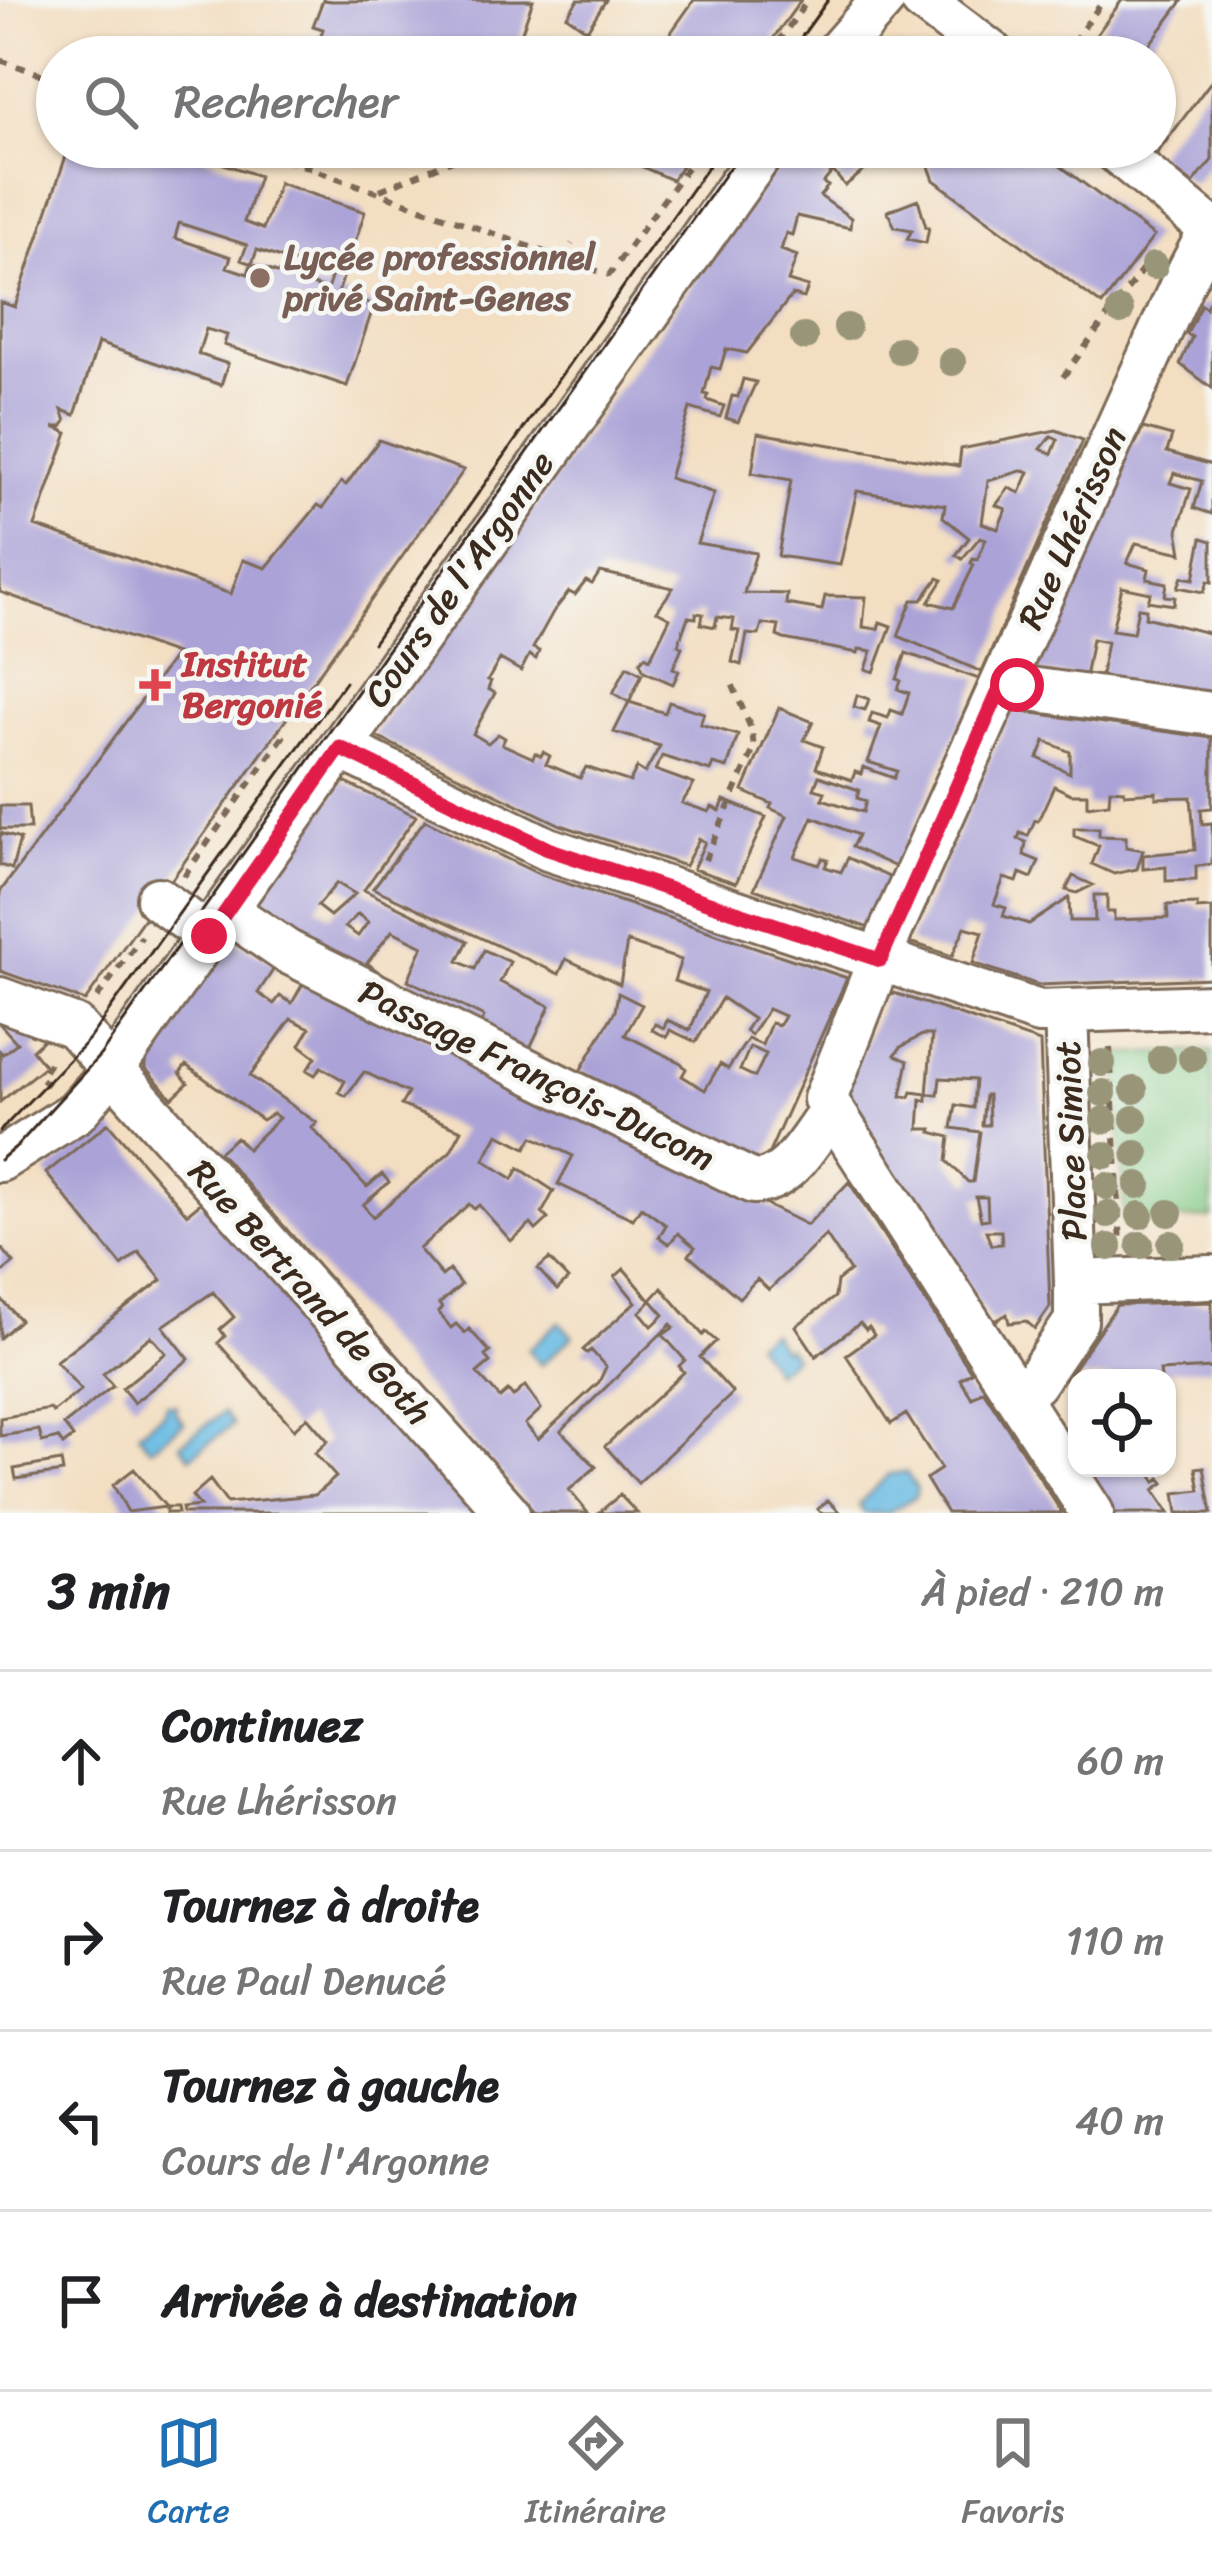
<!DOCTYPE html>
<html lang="fr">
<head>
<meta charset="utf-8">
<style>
	body { margin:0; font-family:Sriracha,sans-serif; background:#f2f2f2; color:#202124 }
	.controls { position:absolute; right:36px; bottom:36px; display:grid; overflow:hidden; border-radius:24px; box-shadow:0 3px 9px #0004 }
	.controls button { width:108px; height:108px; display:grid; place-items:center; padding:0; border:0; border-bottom:3px solid #e0e0e0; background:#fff; color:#202124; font:60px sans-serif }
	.stop { position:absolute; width:36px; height:36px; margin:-27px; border:9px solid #e11d48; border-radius:50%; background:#fff }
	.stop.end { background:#e11d48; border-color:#fff; box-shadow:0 3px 12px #0008 }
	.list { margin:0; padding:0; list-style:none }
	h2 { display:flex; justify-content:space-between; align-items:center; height:156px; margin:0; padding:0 48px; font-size:51px }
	h2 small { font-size:39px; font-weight:400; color:#757577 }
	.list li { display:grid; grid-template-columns:78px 1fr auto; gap:36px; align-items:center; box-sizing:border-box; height:180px; padding:0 48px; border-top:3px solid #e0e0e0 }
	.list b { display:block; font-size:45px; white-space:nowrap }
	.list p { margin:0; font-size:39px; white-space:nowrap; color:#757577 }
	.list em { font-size:39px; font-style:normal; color:#757577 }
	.icon { flex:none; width:66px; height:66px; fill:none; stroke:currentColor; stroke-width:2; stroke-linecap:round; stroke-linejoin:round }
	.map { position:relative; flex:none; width:1212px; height:1513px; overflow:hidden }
	.search { position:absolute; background:#fff; box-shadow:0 3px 9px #0004; left:36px; right:36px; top:36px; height:132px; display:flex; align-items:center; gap:30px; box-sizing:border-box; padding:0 42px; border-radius:66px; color:#757577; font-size:45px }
	.sheet { height:876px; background:#fff }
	nav { display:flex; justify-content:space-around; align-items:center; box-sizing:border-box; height:168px; border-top:3px solid #e0e0e0; background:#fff; font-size:33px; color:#757577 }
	nav a { display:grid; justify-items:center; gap:6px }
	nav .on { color:#1f6fb2 }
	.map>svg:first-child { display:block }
</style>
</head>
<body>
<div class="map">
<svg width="1212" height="1513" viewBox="0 0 1212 1513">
	<rect width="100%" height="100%" fill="#f6f6f2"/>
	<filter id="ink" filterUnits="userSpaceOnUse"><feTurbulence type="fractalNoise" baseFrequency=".00833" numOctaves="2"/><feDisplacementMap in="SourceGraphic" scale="24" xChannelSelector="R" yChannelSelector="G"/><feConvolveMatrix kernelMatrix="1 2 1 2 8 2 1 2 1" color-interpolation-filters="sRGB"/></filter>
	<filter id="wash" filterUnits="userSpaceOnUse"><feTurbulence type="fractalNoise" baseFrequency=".004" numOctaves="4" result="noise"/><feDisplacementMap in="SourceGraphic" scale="48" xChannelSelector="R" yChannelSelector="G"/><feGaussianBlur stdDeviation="2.7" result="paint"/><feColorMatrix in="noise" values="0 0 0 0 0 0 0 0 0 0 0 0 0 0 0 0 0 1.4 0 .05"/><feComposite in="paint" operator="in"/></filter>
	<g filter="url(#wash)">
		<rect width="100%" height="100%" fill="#f3dec1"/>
		<path fill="#82c984" stroke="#5e7a51" stroke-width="3" d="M1212 1051V1218L1124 1222 1117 1054Z"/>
		<path fill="#69bbe4" stroke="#527281" stroke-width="3" d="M559 1322 573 1336 541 1365 528 1350Z
			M771 1332 782 1349 787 1347 794 1357 775 1372 755 1342Z
			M166 1404 176 1405 175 1412 184 1423 150 1449 138 1433 164 1412Z
			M224 1412 233 1425 190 1457 180 1444Z
			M906 1472 917 1489 915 1497 887 1513H864L859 1504 889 1474Z"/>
		<g id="blocks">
			<path fill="#aba3d7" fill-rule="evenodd" d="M323 0 332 1 533 0 513 57H370L320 38 323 29 313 26Z
				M578 0H606L587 30 567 16Z
				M694 0H801L760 57H674L683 44 670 34Z
				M1122 0H1183L1140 57H1080Z
				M900 46 915 57H881Z
				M1212 80V160L1193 184 1155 156Z
				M69 147H175L259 176 244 222 263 229 279 183 365 212 338 293 374 305 347 386 224 345 227 335 206 329 198 354 228 364 221 385 98 343 75 415 62 410 66 421 62 427H54L68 433 35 526 231 594 243 560 266 568 318 505 323 508 341 482 346 485 379 440 464 470 85 1001 0 971V892L176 654 0 592V302L15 307ZM179 223 247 245 241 260 252 264 257 250 332 275 327 290 251 264 248 274 227 267 231 257 175 238Z
				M610 147H695L672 180 607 151Z
				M790 147H861L857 153 865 170 845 186 833 171 823 183 828 186 820 196 851 218 850 228 797 216 792 235 786 233 781 250 797 256 788 281 808 287 804 298 792 295 747 353 726 349 720 369 711 367 704 394 708 395 707 400 724 406 720 417 690 408 669 478 714 493 697 543 756 553 744 593 787 594 786 604 822 610 825 596 866 597 863 627 878 629 880 622 891 626 874 672 866 669 872 651 859 649 858 653 784 639 777 636 779 626 762 624 759 635 747 634 741 665 732 662 739 631 732 630 734 619 717 617 715 627 701 624 703 614 696 613V618L688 617 678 645 682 647 673 668 679 671 673 684 644 671 640 662 645 656 650 659 670 618 657 611 673 588 600 572 592 584 586 581 575 595 569 592 553 612 533 648 539 651 536 659 529 655 521 671 500 659 488 680 491 681 488 689 495 693 473 734 488 743 498 734 505 738 502 744 533 758 535 753 541 756 543 752 550 756 546 764 580 778 586 767 630 782 637 768 645 773 660 746 614 732 629 702 613 693 627 666 642 674 629 702 665 713 669 702 704 713 700 724 738 735 727 768 713 764 710 771 662 756 655 770 694 784 682 803 709 812 712 807 720 811 724 800 766 817 736 883 693 869 705 842 699 839 685 866 561 825 373 735Z
				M899 147H1035L1154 236 1102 305 934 180 922 148 902 156Z
				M918 199 926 227H929L926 243 907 239 912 230 895 227 887 211Z
				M1212 294V388L1180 364 1192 337 1187 334 1201 304 1206 308Z
				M743 379 756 382 738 422 726 418 732 396 738 397Z
				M1143 428 1172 436 1167 452 1212 465V514L1194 508 1202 481 1174 473 1170 483 1191 489 1178 530 1182 553 1136 543 1127 563 1149 569 1147 579 1167 583 1165 596 1175 597 1174 605 1148 601 1151 593 1122 587 1112 630 1133 633 1138 608 1146 609 1145 617 1212 634V695L1100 680 1107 642 1092 639 1085 678 1029 671 1131 442 1136 443Z
				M1056 430 1083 440 982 672 898 636 912 600H922L938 578 943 580 929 602 953 608 974 565 971 563 973 559 977 560 986 539 980 537 962 559 956 555 969 538 943 517 945 505 857 491 840 565 778 556 791 480 752 473 758 433 959 466 961 449ZM1051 436 1058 439 1052 454 1041 449ZM1024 470 1029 472 1020 493 1009 488 996 505 1006 509 998 529 982 523 988 481Z
				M1202 538 1212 541V582L1208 581 1204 592 1178 587 1182 577 1194 579Z
				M906 653 979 679 896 867 852 847 858 835 813 817 795 857 819 865 823 858 828 860 825 867 841 872 848 858 891 878 869 928 754 889 787 816 770 808 772 804 743 791 779 708 813 722 804 740 823 747 816 768 852 780 855 772 861 774 863 767 894 778 897 771 868 762 881 726 869 722 872 713 888 718 891 710 902 714 909 693 898 689 901 681 897 679ZM819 776 859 790 857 798 866 801 863 812 822 799 825 792 814 789Z
				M857 695 869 699 865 710 854 707Z
				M1012 710 1212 738V808L1201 809 1202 824 1212 823V864L1196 866V880L1166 881V867L1143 869V855L1195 850 1191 797 1156 798V792L1125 794 1124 790 1110 789 1109 803 1087 806V794H1071L1054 786 1038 821 1035 820 1028 836 1020 833 1018 839 1026 842 1024 855 1039 861 1032 878 1020 873 1017 882 1004 878 994 904 1006 908 1003 916 1029 924 1069 898 1070 921H1095L1094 895H1107V912H1114V920L1168 918 1167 905 1197 904V909L1212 908V978L1039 985 973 963 983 932 965 927 952 956 910 942ZM1045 741 1070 752V773L1038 758Z
				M342 781 416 816 364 890 468 941 458 961 475 969 484 950 510 962 500 982 550 1006 527 1054 478 1031 484 1017 408 980 423 946 392 931 367 963 376 970 369 979 254 906ZM337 883 355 894 330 916 317 906ZM358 914 368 922 358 936 345 927Z
				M0 806H28L30 829H0Z
				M425 820 539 874 847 978 764 1164 652 1113 655 1108 580 1071 615 1011 618 993 642 1005 625 1035 681 1063 686 1069 682 1076 705 1090 720 1064 728 1069 748 1039 762 1045 771 1023 779 1025 784 1016 768 1009 751 1035 745 1031 753 1019 722 998 696 1042 670 1030 667 1037 652 1030 655 1024 664 1028 667 1020 690 1030 706 992 674 981 681 960 627 942 620 984 566 959 559 974 373 888ZM750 1047 766 1054 755 1077 740 1070Z
				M1074 828H1099V836L1126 837V847L1143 850 1137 869 1114 874 1092 864 1099 846 1074 836Z
				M0 833 20 839 12 869 0 865Z
				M1073 876 1093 885 1077 893 1066 890Z
				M230 939 277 964 258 993 274 1004 280 996 292 1003 306 978 807 1225 849 1182 971 1372 960 1379 972 1398 983 1390 1062 1513H947L926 1479 941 1469 906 1414 891 1424 846 1355 874 1335 869 1327 866 1330 860 1323 816 1356 796 1326 835 1297 837 1281 850 1271 826 1235 769 1290 757 1279 739 1298 689 1255 695 1247 678 1233 669 1244 659 1237 666 1225 641 1207 633 1219 558 1184 573 1156 533 1137 526 1148 498 1134 484 1160 513 1179 519 1168 554 1191 542 1213 548 1219 536 1230 531 1224 511 1241 479 1205 474 1209 469 1204 419 1249 442 1276 449 1270 461 1285 439 1304 442 1308 438 1312 451 1328 456 1324 465 1333 469 1329 490 1352 485 1356 490 1362 477 1373 500 1398 508 1391 513 1397 525 1386 541 1409 525 1424 538 1439 599 1382 606 1367 591 1350 587 1353 583 1350 636 1302 615 1277 624 1269 651 1301 640 1312 652 1326 664 1315 651 1300 662 1288 703 1335 706 1332 716 1341 700 1357 733 1393 638 1483 605 1446 684 1372 679 1366 685 1360 663 1335 674 1327 671 1324 561 1431 596 1467 569 1490 588 1513H535L219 1152 236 1137 247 1149 279 1118 273 1113 262 1120 186 1065 180 1073 188 1083 172 1098 145 1068V1057ZM291 1019 310 1028 300 1045 316 1057 307 1070 315 1075 321 1067 345 1081 339 1092 346 1096 364 1072 408 1093 401 1105 462 1130 450 1152 373 1217 363 1205 389 1182 382 1174 367 1187 312 1128 317 1123 250 1076Z
				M894 993 1040 1042 1050 1307 1035 1329 1026 1321 1009 1323 1007 1314 992 1323 844 1093 885 997ZM922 1035H932L927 1094 912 1092 910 1097 901 1096 908 1061 895 1055 901 1047ZM940 1078 975 1080 973 1108 956 1105 952 1128 980 1132 973 1182H968L947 1161 950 1137 931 1132 932 1129H919L921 1099 927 1101V1094L938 1095ZM985 1095H988L989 1125H982ZM976 1197H987L988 1219 981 1220ZM986 1231H1001L1002 1244 991 1245Z
				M7 1017 50 1033 32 1050 45 1066 0 1102V1051L3 1054 17 1043 0 1024Z
				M108 1123 187 1214 204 1200 479 1513H183L182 1508 200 1506 192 1496 210 1480 227 1503 315 1495 336 1477 315 1453 328 1441 307 1417 294 1429 218 1343 225 1336 220 1329 234 1317 213 1292 163 1326 189 1359 134 1403 122 1388 166 1353 151 1336 103 1374 113 1386 64 1425 73 1437 63 1445 58 1438 42 1442 39 1430 0 1436V1418L50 1409 53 1412 81 1390 56 1361 162 1280 139 1252 122 1266 46 1173Z
				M0 1246 14 1263 0 1274Z
				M549 1259 568 1279 557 1290 538 1269Z
				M0 1298 20 1320 0 1338Z
				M1212 1302V1368L1160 1371 1161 1378H1075L1070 1374 1117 1305Z
				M61 1461 63 1472 16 1479 14 1469Z
				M1204 1467 1212 1513H1178L1175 1493 1200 1490 1196 1468Z
				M1085 1468H1147L1156 1482 1160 1478 1164 1483 1154 1490 1169 1513H1114Z
				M134 1469 166 1507H177L178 1513H166V1507L128 1512 113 1485Z
				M620 1495 637 1513H599L609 1504Z
				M828 1500 840 1513H822L818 1509Z"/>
		</g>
	</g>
	<g filter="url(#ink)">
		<use href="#blocks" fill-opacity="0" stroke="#7b6957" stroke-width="3"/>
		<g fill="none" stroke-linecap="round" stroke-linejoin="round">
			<defs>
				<path id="minor" d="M922 0 997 57
					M833 57 883 0
					M1111 147 1212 230
					M1004 680 1030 689 1212 714
					M341 748 548 849 1039 1012 1212 1006
					M158 899 209 936
					M227 911 286 951 753 1182C789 1183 811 1137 831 1111
					M0 999 74 1026 128 1087 508 1513
					M1066 1012 1076 1282 1212 1277
					M0 1160 76 1112 112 1070 766 147
					M1016 1395 1034 1383 1076 1321V1282
					M1092 1513 825 1099 891 930 1182 284 1211 229"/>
			</defs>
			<use href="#minor" stroke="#7b6957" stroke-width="48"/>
			<path stroke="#7b6957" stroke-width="6" stroke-dasharray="9 9" stroke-linecap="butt" d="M767 57 808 0
				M1062 57 1104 0
				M0 60 57 80
				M251 147 609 275 702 147
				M1054 147 1075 163
				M380 190 455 159
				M551 274 572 244
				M1063 377 1145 266
				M705 860 754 749 752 731 731 681
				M184 876 283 737 276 732
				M97 998 142 936
				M1110 1048 1121 1244
				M48 1085 41 1079 53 1056"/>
			<use href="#minor" stroke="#fff" stroke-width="42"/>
			<path stroke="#3b2a1e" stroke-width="3" d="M787 57 828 0
				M373 643 711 162
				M0 1131 89 1039 345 682
				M0 1160 18 1145 101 1054 744 147"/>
		</g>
		<g fill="#999578">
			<circle cx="1154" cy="266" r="14"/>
			<circle cx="1120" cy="311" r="14"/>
			<circle cx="847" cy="327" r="14"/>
			<circle cx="804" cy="337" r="14"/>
			<circle cx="900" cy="350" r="14"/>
			<circle cx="952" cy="362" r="14"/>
			<circle cx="1192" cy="1058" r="14"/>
			<circle cx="1162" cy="1059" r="14"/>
			<circle cx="1102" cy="1063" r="14"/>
			<circle cx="1134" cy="1090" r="14"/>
			<circle cx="1103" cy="1093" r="14"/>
			<circle cx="1134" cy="1119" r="14"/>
			<circle cx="1104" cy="1120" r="14"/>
			<circle cx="1136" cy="1154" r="14"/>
			<circle cx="1105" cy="1155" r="14"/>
			<circle cx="1138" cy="1185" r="14"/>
			<circle cx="1107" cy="1186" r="14"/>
			<circle cx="1169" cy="1213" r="14"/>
			<circle cx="1108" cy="1214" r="14"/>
			<circle cx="1140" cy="1215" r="14"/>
			<circle cx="1171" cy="1244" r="14"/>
			<circle cx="1140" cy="1245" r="14"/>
			<circle cx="1109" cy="1247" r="14"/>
		</g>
	</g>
	<g fill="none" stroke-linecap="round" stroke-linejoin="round" filter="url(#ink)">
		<path stroke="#e11d48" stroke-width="15" d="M209 936 340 748 548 849 880 960 1004 680 1017 685"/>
	</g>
	<circle fill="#8d6e63" stroke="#f6f6f2" stroke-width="4.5" cx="260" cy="278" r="12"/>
	<path fill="#e0444e" stroke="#f6f6f2" stroke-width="4.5" d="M149 667h12v12h12v12h-12v12h-12v-12h-12v-12h12z"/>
	<g text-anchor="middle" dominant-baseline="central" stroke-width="9" stroke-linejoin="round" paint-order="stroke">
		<g font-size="36" font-weight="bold" fill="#785e54" stroke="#f6f6f2" text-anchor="start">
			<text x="284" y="257">Lycée professionnel<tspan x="284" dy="41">privé Saint-Genes</tspan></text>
		</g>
		<g font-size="36" fill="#3b2a1e" stroke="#f6f6f2">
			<text transform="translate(1072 528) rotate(-66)">Rue Lhérisson</text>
			<text transform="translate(459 579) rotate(-55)">Cours de l'Argonne</text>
			<text transform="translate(537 1075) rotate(26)">Passage François-Ducom</text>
			<text transform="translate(1071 1141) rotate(-92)">Place Simiot</text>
			<text transform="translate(310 1292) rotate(48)">Rue Bertrand de Goth</text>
		</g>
		<g font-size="36" font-weight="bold" fill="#be3a42" stroke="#f6f6f2" text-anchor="start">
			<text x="182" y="664">Institut<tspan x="182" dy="41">Bergonié</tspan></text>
		</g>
	</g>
</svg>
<div class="controls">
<button><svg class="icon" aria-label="locate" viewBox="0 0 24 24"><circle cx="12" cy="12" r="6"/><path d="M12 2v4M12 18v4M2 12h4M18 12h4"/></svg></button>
</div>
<div class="stop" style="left:1017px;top:685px"></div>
<div class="stop end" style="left:209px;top:936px"></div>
<div class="search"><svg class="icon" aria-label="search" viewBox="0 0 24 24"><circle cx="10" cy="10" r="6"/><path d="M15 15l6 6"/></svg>Rechercher</div>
</div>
<section class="sheet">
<h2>3 min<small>À pied · 210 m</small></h2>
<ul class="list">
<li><svg class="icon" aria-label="ahead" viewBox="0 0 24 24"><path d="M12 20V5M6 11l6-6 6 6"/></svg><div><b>Continuez</b><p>Rue Lhérisson</p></div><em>60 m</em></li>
<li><svg class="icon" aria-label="right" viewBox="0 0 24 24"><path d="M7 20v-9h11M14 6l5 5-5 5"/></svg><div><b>Tournez à droite</b><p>Rue Paul Denucé</p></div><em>110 m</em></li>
<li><svg class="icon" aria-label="left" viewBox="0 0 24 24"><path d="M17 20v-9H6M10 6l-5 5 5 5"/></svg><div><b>Tournez à gauche</b><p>Cours de l'Argonne</p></div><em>40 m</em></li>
<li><svg class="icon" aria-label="arrive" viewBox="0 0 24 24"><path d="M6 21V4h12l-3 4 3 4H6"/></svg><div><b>Arrivée à destination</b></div></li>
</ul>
</section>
<nav>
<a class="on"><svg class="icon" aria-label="map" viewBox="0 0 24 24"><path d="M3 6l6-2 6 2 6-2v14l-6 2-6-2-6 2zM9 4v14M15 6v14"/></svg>Carte</a>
<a><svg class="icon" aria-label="directions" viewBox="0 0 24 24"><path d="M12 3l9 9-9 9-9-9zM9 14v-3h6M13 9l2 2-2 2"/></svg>Itinéraire</a>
<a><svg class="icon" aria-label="saved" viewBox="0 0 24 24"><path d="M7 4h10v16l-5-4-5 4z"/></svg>Favoris</a>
</nav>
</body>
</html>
